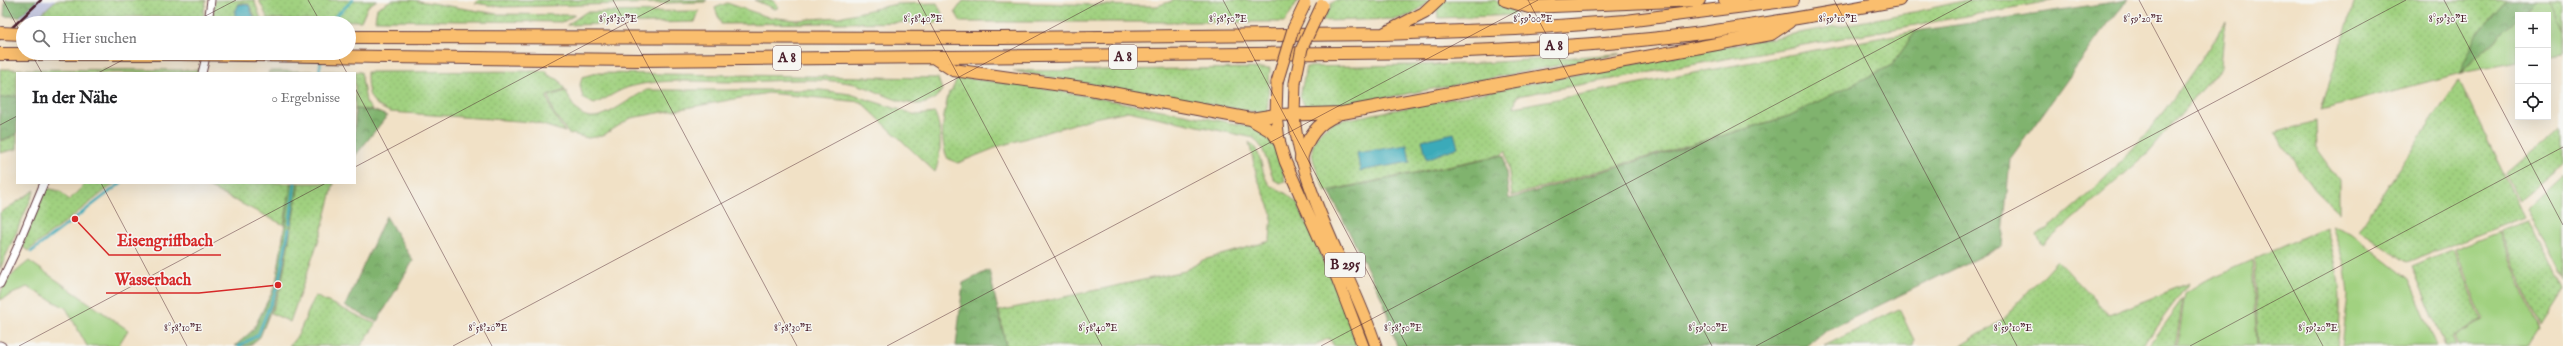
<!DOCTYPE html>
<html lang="de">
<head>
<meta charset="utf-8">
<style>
	body { margin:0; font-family:"IM FELL English",serif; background:#f6f6f6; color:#202124 }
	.controls { position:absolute; right:12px; top:12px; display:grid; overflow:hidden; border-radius:0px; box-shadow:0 4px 16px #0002 }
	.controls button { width:36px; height:36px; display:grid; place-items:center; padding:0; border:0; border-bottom:1px solid #e0e0e0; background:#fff; color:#202124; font:20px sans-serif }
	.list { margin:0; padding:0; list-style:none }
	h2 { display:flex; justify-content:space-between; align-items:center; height:52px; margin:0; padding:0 16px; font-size:17px }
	h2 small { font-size:13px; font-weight:400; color:#757577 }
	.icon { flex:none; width:22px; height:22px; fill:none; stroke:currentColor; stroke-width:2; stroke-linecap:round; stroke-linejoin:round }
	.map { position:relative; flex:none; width:2563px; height:346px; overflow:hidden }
	.search { position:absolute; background:#fff; box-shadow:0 4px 16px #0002; left:16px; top:16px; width:340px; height:44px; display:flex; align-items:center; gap:10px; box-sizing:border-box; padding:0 14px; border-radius:22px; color:#757577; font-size:15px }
	.panel { position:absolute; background:#fff; box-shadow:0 4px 16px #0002; left:16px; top:72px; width:340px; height:112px; border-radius:0px }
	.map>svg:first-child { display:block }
</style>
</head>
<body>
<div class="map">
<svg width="2563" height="346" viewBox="0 0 2563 346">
	<defs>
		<pattern id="grass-dots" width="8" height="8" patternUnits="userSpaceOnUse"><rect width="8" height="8" fill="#a1d180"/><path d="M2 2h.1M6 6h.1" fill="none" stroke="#8cb36f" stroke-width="1.8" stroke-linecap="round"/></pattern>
		<pattern id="forest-crowns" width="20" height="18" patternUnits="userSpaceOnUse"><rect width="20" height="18" fill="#80b36e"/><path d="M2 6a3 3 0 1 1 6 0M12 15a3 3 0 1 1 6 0" fill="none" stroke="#6b915b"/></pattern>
	</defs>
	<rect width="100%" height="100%" fill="#f6f6f2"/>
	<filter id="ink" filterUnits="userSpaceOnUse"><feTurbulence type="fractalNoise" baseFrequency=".025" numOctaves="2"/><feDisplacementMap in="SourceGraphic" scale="8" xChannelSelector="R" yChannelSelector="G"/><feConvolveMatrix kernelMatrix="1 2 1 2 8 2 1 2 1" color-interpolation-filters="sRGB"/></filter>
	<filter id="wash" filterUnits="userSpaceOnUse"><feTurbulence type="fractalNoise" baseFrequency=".012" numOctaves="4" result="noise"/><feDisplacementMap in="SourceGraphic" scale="16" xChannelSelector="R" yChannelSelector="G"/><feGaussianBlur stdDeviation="0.9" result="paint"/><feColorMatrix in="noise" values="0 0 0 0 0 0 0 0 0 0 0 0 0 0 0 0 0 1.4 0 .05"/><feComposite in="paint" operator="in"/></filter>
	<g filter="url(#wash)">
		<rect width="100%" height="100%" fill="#f1e1c6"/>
		<path fill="#bfc2dd" d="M37 0H56L38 17H19Z"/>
		<path fill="url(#grass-dots)" stroke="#767856" d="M56 0H206L203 17H38Z
			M215 0H254L261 19H256L249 4 239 3 234 19H212Z
			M259 0H377L368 6 361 21 268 19Z
			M392 0H413L497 14 575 15 563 22 375 20 377 8Z
			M479 0H707L705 2 502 7 475 3Z
			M754 0H772L779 7 775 9Z
			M1175 0H1298L1285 22H961L955 12 963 1 1139 6H1157Z
			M1336 0H1432L1411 15 1397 19 1322 21 1332 5H1330Z
			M1443 0H1495L1518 15 1438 18 1437 8Z
			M1967 0H2056L1517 96 1514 107 1916 31 1892 65 1789 116 1512 196 1506 150 1501 155 1326 191C1313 160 1300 144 1333 122L1635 63 1914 12Z
			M2355 0H2507L2478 32 2461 73 2321 110Z
			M2550 0H2563V32Z
			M727 3 768 17 796 20 839 17 896 4 937 3 946 22 721 24 715 8Z
			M699 11 695 22 567 25 586 12Z
			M2225 22 2221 66 2146 155 2043 245 2037 236C2115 180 2175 103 2225 22Z
			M1620 54 1320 110 1306 107 1300 97 1306 67 1466 64Z
			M1270 68 1267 114 1013 71Z
			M0 69 201 70 200 73H17V96L0 98Z
			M269 71H319L318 73H268Z
			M320 71 361 72 366 102 372 110 355 109V73H319Z
			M547 71 548 75 559 80 565 90 547 96 552 112 565 132 533 122 390 112C369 103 367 94 367 72Z
			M596 73 938 78 942 90C922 122 882 90 855 84 816 76 772 82 733 82 701 82 664 78 633 86 619 89 607 99 594 104L583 98 580 85 582 77Z
			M958 77 1043 88 1259 128C1275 139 1281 163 1285 181L1280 183 1274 180 1262 148 1254 138 1128 111 1094 118 1000 146 958 163 948 159C938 139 944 113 949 92H951Z
			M2459 80 2524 217 2407 262 2358 230Z
			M647 90H821L850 94 916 115 935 113C942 129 942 156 935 172L861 102 768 93 631 118 602 136 588 138 568 133 553 112 549 96 566 91C585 142 616 105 647 90Z
			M2316 121 2317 150 2339 180V213L2315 190 2275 133Z
			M2563 125V165L2519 201 2506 174Z
			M17 134V149L0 153V142Z
			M1249 142C1264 153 1259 171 1269 184 1273 189 1280 189 1285 193 1289 195 1293 200 1297 203L1346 311 1357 346H1334L1329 338 1313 346H1006L999 311 1185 271 1203 260 1270 241 1272 213 1257 177Z
			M86 183H115L28 251 22 246 46 188 60 191 69 200Z
			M200 183H291L284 225Z
			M299 183H334L321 233 290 322 271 313 281 287Z
			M35 190 0 269V213Z
			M2528 221 2562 290 2539 326 2500 231Z
			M2326 227C2339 273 2344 298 2337 346H2258L2254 259Z
			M2453 249 2481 320 2452 337 2456 346H2445L2412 266Z
			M2057 260 2109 315 2189 283 2142 346H1960L2001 321Z
			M315 296 376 324 361 346H289L298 335Z
			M2183 298 2176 343 2174 346H2148Z
			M1899 309 1914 340 1913 346H1824Z"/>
		<path fill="url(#forest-crowns)" stroke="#65694c" d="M5 0H37L19 17 4 16Z
			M2128 0 2107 25 2010 159 2002 246 1824 332 1807 346H1397L1384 303 1329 191 1504 155 1509 199 1789 116 1892 65 1916 31Z
			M2507 0H2536L2459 74 2478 32Z
			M17 96V134L0 141V98Z
			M355 109 375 111 387 116 355 156Z
			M291 183H299L280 287 260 337 249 346H235L253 330 276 284Z
			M386 216 413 261 377 322 345 306Z
			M989 270 1006 346H956L963 283Z"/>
		<path fill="#a1d180" stroke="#767856" d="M2536 0H2550L2563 32V53L2548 56V15H2521Z
			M2518 17V62L2461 73Z
			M2563 175V282L2527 209Z
			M2332 225 2350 233 2409 279 2437 346H2342L2348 295 2345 267Z
			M2499 232 2538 329 2527 346H2458L2454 337 2483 320 2455 249Z
			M2252 260 2257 346H2175L2178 343 2185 293 2204 281Z
			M29 261 128 330 118 346H87L66 308 27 287 0 300C0 282 17 271 29 261Z"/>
		<path fill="#3baab9" stroke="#426472" d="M239 4 249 5 256 23H235V12Z
			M1454 133 1458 147 1427 159 1422 140Z
			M1407 145 1410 162 1360 171 1357 153Z"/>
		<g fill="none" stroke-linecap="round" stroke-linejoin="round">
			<path stroke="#3baab9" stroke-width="2.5" d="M328 23 353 0
				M319 73 321 60
				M290 223 295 183
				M31 252 121 183
				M239 346 258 335 278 285 289 229"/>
		</g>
	</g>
	<g filter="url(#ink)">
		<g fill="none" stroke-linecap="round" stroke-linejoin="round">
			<defs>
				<path id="minor" d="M208 23 211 0
					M202 73 207 53
					M0 284 16 250 44 183
					M0 345 2 346"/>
				<path id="primary" d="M1276 115 1277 82
					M1294 115 1295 83"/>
				<path id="trunk" d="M1276 115 1279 141 1285 161 1337 278 1363 346
					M1294 115C1300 193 1351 271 1376 346"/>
				<path id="motorway" d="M1505 0 1529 7 1699 0
					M1725 0 1745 4
					M1385 33 1424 13 1438 0
					M349 37 1002 38 1384 34 1516 29 1626 21 1793 0
					M0 54H177
					M387 57 640 60 1444 52C1525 49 1606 45 1686 35 1758 26 1828 13 1899 0
					M933 57 953 70 1090 89 1251 119 1273 132 1279 141
					M1251 119 1276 115 1342 113 1771 34 1789 22
					M1301 159C1307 138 1317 123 1337 115"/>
			</defs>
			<use href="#minor" stroke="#633c42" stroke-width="9"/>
			<use href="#primary" stroke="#633c42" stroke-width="13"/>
			<use href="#trunk" stroke="#633c42" stroke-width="13"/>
			<use href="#motorway" stroke="#633c42" stroke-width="14"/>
			<use href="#minor" stroke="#fff" stroke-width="7"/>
			<use href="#primary" stroke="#fabe6e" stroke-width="11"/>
			<use href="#trunk" stroke="#fabe6e" stroke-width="11"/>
			<use href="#motorway" stroke="#fabe6e" stroke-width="12"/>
			<path stroke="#4a1f2b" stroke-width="2.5" d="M0 39 41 0"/>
			<defs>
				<path id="primary-bridge" d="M1277 82 1293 29 1305 4
					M1295 83 1302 48 1322 5"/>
				<path id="motorway-bridge" d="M0 33 23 34
					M177 54 387 57"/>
			</defs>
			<use href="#primary-bridge" stroke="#633c42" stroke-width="13" stroke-linecap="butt"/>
			<use href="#motorway-bridge" stroke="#633c42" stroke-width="14" stroke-linecap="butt"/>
			<use href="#primary-bridge" stroke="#fabe6e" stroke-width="11"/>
			<use href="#motorway-bridge" stroke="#fabe6e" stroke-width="12"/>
		</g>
	</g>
	<path fill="none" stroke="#4a1f2b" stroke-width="1" stroke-opacity="0.45" d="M3 0 23 37M308 0 321 23M613 0 797 346M918 0 1102 346M1223 0 1407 346M1528 0 1712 346M1834 0 2017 346M2139 0 2323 346M2444 0 2563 225M192 23 236 0M31 53 42 73M336 53 347 73M98 73 136 53M355 88 492 346M0 125 17 116M355 167 670 0M101 183 187 346M19 346 326 183M453 346 1104 0M887 346 1538 0M1321 346 1972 0M1756 346 2406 0M2190 346 2563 147"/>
	<g text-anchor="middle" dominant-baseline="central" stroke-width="3" stroke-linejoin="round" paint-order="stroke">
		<g fill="#f6f6f2" stroke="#7e6067" stroke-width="1">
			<rect x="1540" y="34" width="28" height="24" rx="3"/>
			<rect x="1109" y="45" width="28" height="24" rx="3"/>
			<rect x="773" y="46" width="28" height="24" rx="3"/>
			<rect x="1325" y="253" width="40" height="24" rx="3"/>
		</g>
		<g font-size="14" font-weight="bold" fill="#4a1f2b">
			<text x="1554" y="46">A 8</text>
			<text x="1123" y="57">A 8</text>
			<text x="787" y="58">A 8</text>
			<text x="1345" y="265">B 295</text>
		</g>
	</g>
	<g font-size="10" text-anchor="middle" fill="#4a1f2b" stroke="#f6f6f2" stroke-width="3" stroke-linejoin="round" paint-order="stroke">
		<text x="618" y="22">8°58'30"E</text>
		<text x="923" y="22">8°58'40"E</text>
		<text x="1228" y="22">8°58'50"E</text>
		<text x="1533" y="22">8°59'00"E</text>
		<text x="1838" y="22">8°59'10"E</text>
		<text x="2448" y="22">8°59'30"E</text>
		<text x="2143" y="22">8°59'20"E</text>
		<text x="183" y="331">8°58'10"E</text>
		<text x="488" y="331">8°58'20"E</text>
		<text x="793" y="331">8°58'30"E</text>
		<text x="1098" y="331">8°58'40"E</text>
		<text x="1403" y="331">8°58'50"E</text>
		<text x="1708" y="331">8°59'00"E</text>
		<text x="2013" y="331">8°59'10"E</text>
		<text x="2318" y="331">8°59'20"E</text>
	</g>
	<path fill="none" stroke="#d62828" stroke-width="1.5" d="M75 219L109 255H221M278 285L199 293H106"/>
	<g fill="#d62828" stroke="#f6f6f2" stroke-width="1.5">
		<circle cx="75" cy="219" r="4"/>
		<circle cx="278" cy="285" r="4"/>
	</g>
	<g font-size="16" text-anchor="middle" font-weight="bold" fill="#d62828" stroke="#f6f6f2" stroke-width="3" stroke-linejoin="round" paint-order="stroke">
		<text x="165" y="246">Eisengriffbach</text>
		<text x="153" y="285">Wasserbach</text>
	</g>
</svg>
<div class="controls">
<button>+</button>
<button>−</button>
<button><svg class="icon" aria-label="locate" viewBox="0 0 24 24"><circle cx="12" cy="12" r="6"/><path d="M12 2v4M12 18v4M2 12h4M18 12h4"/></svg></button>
</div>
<div class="search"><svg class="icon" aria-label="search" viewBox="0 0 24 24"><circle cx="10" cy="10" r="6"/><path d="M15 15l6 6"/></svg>Hier suchen</div>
<section class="panel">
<h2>In der Nähe<small>0 Ergebnisse</small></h2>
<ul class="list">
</ul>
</section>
</div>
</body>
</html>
